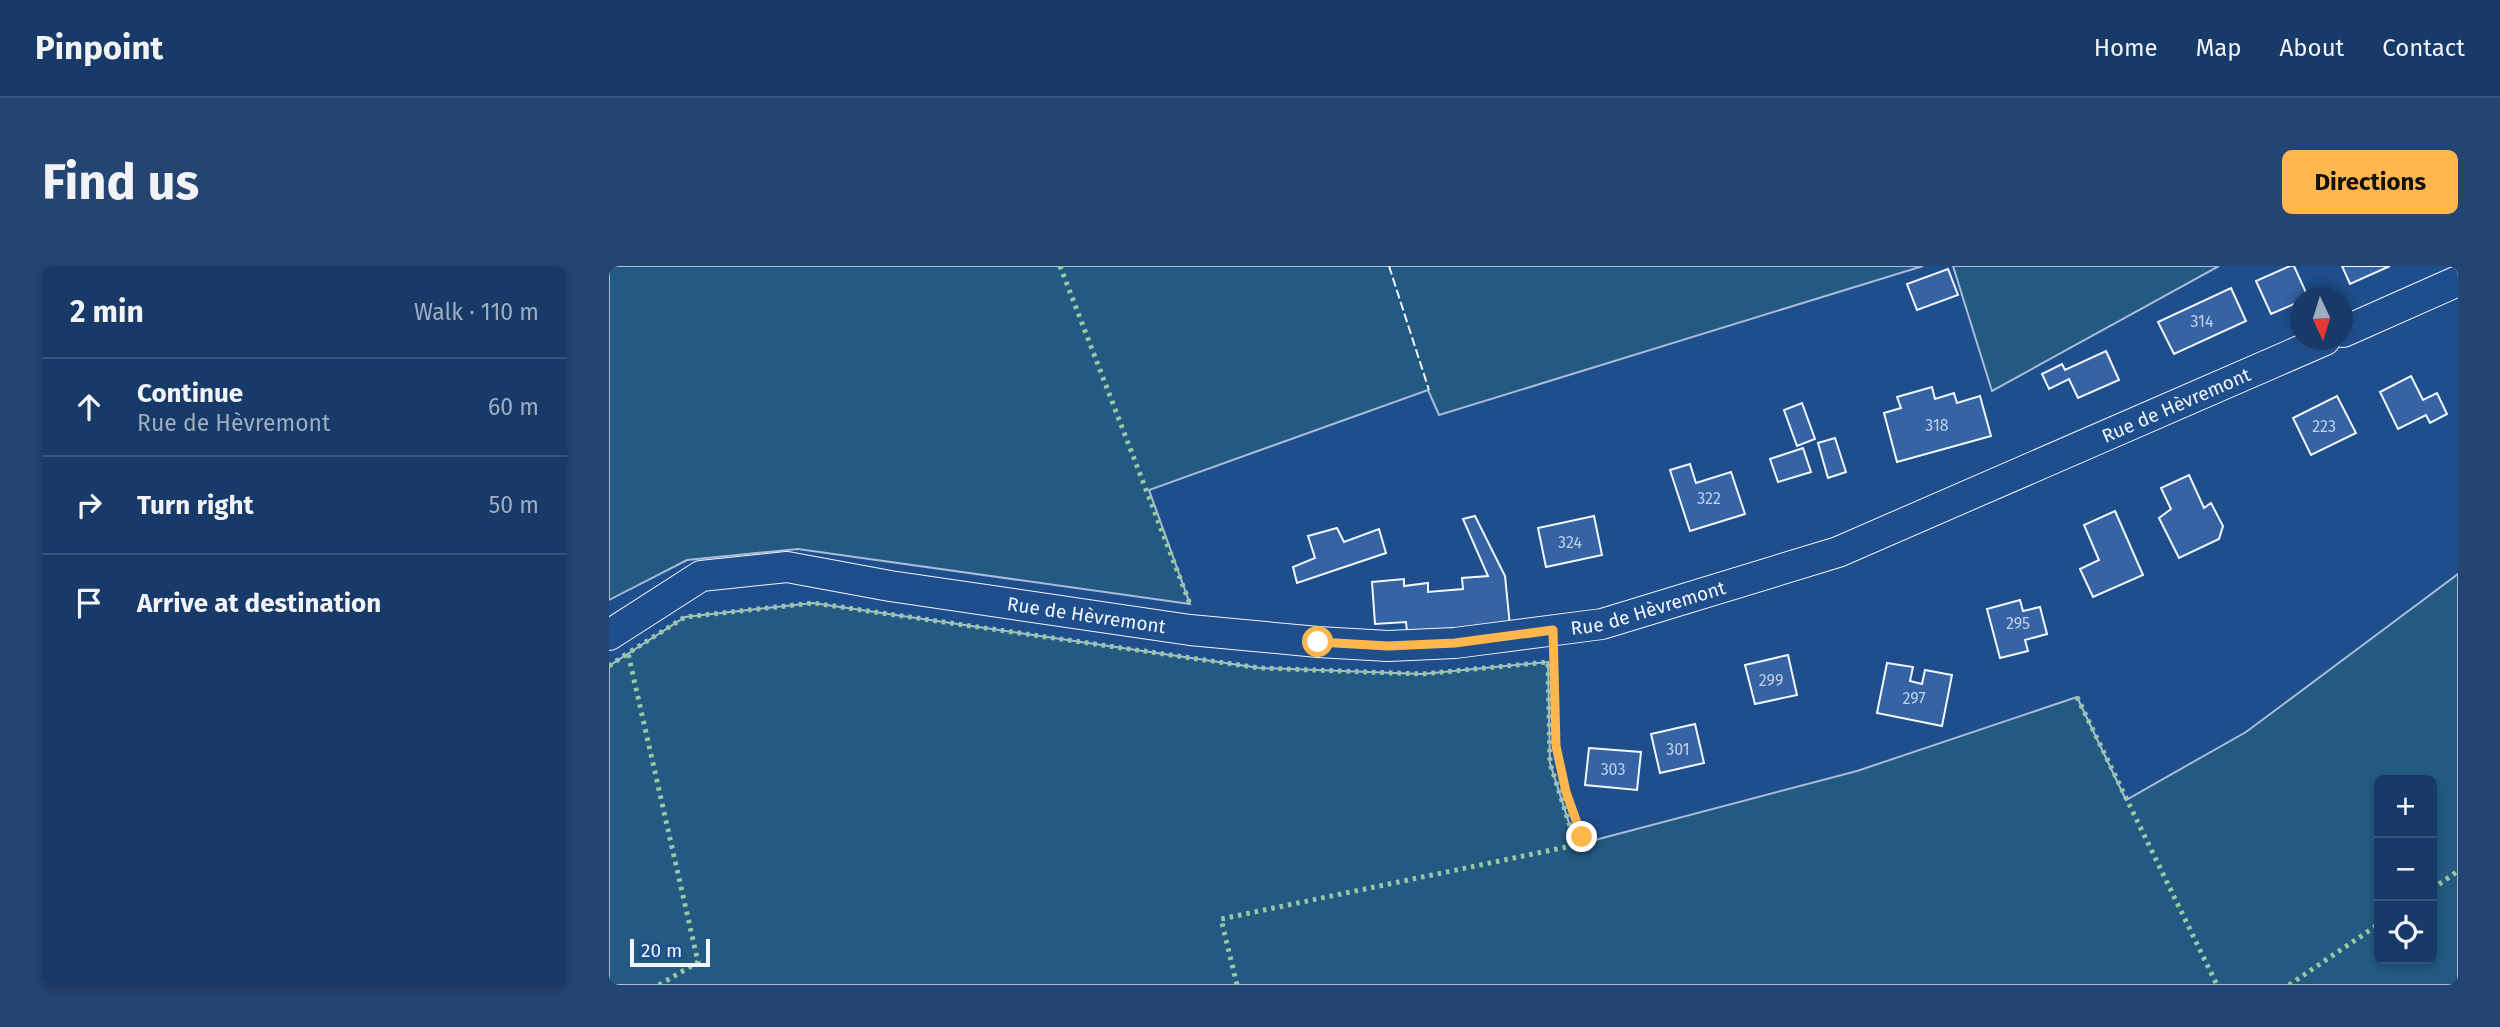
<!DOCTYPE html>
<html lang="en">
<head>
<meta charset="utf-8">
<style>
	body { margin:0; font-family:"Fira Sans",sans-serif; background:#244571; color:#f1f3f6 }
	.controls { position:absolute; right:21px; bottom:21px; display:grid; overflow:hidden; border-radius:10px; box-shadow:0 4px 10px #0003 }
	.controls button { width:63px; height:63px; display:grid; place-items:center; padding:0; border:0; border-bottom:2px solid #36547d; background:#173a69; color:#f1f3f6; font:35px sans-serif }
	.compass { position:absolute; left:1681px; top:21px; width:63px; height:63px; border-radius:50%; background:#173a69; box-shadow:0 4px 10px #0003; rotate:176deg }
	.scale { position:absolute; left:21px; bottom:18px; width:80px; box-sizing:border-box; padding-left:7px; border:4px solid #f2f6ff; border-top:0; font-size:19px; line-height:24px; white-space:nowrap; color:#f2f6ff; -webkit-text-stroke:5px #1f4e8c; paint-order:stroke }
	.stop { position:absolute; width:21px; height:21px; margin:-16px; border:5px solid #ffb74d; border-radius:50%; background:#fff }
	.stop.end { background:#ffb74d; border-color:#fff; box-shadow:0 2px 7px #0008 }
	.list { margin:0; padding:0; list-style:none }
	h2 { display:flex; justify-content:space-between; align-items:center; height:91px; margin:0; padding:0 28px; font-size:30px }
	h2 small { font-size:23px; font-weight:400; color:#9eadc0 }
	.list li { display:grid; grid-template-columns:46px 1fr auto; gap:21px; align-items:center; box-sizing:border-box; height:98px; padding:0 28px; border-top:2px solid #36547d }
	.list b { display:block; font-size:26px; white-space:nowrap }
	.list p { margin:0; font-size:23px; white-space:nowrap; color:#9eadc0 }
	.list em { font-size:23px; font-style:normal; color:#9eadc0 }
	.icon { flex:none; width:38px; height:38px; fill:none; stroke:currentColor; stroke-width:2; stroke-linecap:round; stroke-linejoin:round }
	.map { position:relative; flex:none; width:1849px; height:719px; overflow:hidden; border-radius:10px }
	header { display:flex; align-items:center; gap:42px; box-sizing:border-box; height:98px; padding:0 35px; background:#173a69; border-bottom:2px solid #36547d }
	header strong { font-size:33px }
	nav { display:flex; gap:38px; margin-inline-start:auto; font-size:24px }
	.intro { display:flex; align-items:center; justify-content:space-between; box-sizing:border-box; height:168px; padding:0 42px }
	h1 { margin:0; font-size:49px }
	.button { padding:18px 32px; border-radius:10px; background:#ffb74d; color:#111; font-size:24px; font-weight:700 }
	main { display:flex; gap:42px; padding:0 42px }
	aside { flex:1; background:#173a69; border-radius:10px; box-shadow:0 4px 10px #0003 }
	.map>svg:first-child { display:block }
</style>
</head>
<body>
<header>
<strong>Pinpoint</strong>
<nav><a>Home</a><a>Map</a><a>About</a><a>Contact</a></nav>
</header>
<div class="intro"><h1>Find us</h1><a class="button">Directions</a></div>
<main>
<aside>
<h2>2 min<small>Walk · 110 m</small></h2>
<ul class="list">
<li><svg class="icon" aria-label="ahead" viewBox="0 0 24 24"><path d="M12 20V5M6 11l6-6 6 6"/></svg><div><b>Continue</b><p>Rue de Hèvremont</p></div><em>60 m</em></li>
<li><svg class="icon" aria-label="right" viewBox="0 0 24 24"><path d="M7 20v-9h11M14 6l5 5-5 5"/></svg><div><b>Turn right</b></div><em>50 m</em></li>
<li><svg class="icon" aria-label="arrive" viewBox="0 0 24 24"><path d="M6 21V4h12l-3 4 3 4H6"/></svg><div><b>Arrive at destination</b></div></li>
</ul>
</aside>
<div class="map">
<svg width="1849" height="719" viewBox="0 0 1849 719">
	<rect width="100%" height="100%" fill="#1f4e8c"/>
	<path fill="#245a82" stroke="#a8bbd7" stroke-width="2" fill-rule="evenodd" d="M0 0H1314L830 149 819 124 540 224 581 338 189 283 78 294 0 334Z
		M1344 0H1610L1383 125Z
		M1849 308V719H0V400L76 351 204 337 651 402 813 408 939 396 941 497 967 579 1248 505 1468 431 1517 534 1637 466ZM1770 514H1823V693H1770Z"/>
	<path fill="#3563a3" stroke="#f2f6ff" stroke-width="2" d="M1681 0H1685L1699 31 1692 32V35L1662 48 1647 15Z
		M1733 0H1781L1741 18Z
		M1339 3 1349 29 1308 44 1298 18Z
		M1622 22 1637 55 1565 88 1549 56Z
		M1497 85 1510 114 1469 132 1460 113 1440 123 1433 108 1453 98 1456 104Z
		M1802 110 1814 134 1828 127 1838 148 1821 157 1817 149 1789 163 1771 126Z
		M1323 121 1326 133 1345 127 1348 137 1371 130 1382 170 1288 196 1275 147 1292 142 1288 131Z
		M1728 130 1747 167 1702 189 1684 152Z
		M1193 137 1206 173 1188 180 1175 144Z
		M1226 172 1237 206 1219 212 1209 177Z
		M1194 182 1202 206 1169 216 1161 193Z
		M1081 198 1087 217 1122 206 1136 248 1081 265 1061 204Z
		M1580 209 1595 242 1602 237 1614 260 1610 273 1570 292 1550 252 1562 243 1552 222Z
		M1506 245 1534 309 1484 331 1471 303 1490 294 1475 259Z
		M866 250 896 310 901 360 798 365 797 356 766 358 763 316 795 313V320L819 317V326L854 323 853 312 879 310 854 253Z
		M985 250 993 289 937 301 929 262Z
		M728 262 735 276 770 263 777 287 688 317 684 301 706 292 699 270Z
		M1411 334 1414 345 1431 341 1438 368 1416 374 1419 385 1391 392 1378 343Z
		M1179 389 1188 429 1146 438 1136 399Z
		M1278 397 1304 401 1301 415 1313 418 1316 404 1343 409 1333 460 1268 447Z
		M1086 458 1095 497 1051 507 1042 468Z
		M980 482 1032 486 1028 524 976 519Z"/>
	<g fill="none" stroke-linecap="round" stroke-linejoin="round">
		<defs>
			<g id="minor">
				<path d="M1734 66 1849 15"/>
				<path id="s1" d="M0 369 92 310 178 301 281 320 581 364 709 376 779 380 846 377 993 358 1229 286 1716 74"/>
			</g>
		</defs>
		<use href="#minor" stroke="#f2f6ff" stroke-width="32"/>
		<path stroke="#b3c4dc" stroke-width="4.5" stroke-dasharray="5 3.5" stroke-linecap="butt" d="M945 390 947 480 957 526 973 571"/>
		<use href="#minor" stroke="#1f4e8c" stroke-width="30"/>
		<path stroke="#97c8a6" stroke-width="5" stroke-dasharray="3.5 5" stroke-linecap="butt" d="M451 0 581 338
			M0 400 19 387
			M1468 431 1608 719
			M1823 623 1849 605
			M50 719 89 696 19 387 76 351 204 337 651 402 813 408 939 396 941 497 967 579 612 653 628 719
			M1680 719 1770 658"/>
		<path stroke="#f2f6ff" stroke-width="2" stroke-dasharray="9 3.5" stroke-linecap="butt" d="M780 0 820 124"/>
	</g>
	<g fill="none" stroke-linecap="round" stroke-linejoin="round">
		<path stroke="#ffb74d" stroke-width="9" d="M709 376 779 380 846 377 944 364 947 480 957 526 973 571"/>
	</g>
	<g text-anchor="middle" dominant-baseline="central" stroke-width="5" stroke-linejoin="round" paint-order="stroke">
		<g font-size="16" fill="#c3d1e8">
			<text x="1593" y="55">314</text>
			<text x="1328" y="159">318</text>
			<text x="1715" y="160">223</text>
			<text x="1100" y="232">322</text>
			<text x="961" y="276">324</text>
			<text x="1409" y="357">295</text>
			<text x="1162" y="414">299</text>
			<text x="1305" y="432">297</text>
			<text x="1069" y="483">301</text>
			<text x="1004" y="503">303</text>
		</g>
		<g font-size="19" fill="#f2f6ff" stroke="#1f4e8c">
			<text stroke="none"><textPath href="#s1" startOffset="1633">Rue de Hèvremont</textPath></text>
			<text stroke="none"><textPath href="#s1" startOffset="1066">Rue de Hèvremont</textPath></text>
			<text stroke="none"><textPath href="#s1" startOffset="499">Rue de Hèvremont</textPath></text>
		</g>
	</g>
</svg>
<div class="controls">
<button>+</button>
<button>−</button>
<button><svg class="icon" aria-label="locate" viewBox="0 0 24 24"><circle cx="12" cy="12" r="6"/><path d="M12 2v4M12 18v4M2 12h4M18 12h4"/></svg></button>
</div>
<svg class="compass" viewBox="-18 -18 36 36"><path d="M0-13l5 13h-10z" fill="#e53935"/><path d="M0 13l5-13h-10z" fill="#9eadc0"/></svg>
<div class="scale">20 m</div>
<div class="stop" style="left:709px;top:376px"></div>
<div class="stop end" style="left:973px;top:571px"></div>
</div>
</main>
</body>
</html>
